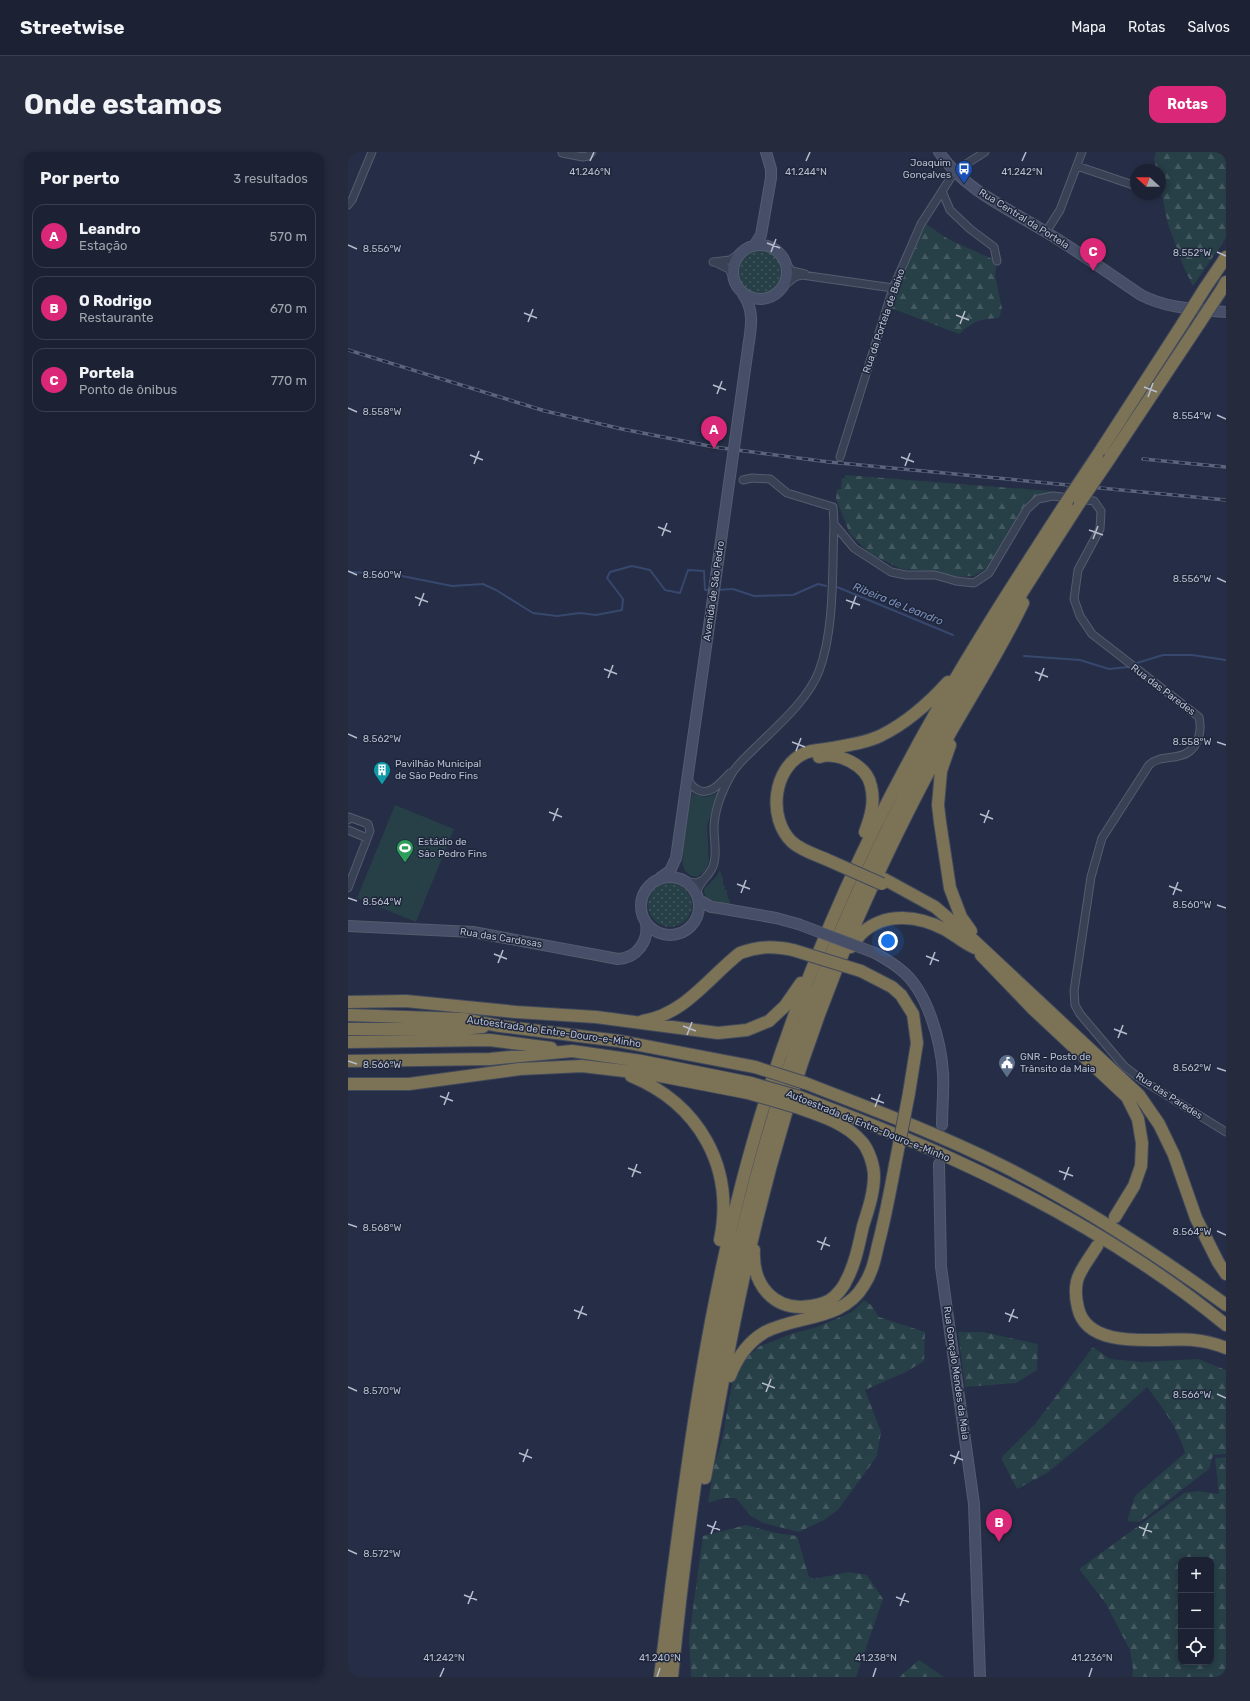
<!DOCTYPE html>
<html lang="pt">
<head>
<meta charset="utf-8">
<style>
	body { margin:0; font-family:Rubik,sans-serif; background:#252a3c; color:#f1f3f6 }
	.controls { position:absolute; right:12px; bottom:12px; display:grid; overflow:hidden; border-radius:8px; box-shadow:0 2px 6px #0003 }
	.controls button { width:36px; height:36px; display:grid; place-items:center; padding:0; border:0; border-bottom:1px solid #3a3f4f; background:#1c2234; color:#f1f3f6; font:20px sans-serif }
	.compass { position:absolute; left:782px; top:12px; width:36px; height:36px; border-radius:50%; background:#1c2234; box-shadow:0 2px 6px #0003; rotate:291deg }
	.you { position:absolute; left:540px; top:789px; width:14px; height:14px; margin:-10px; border:3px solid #fff; border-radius:50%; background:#1a73e8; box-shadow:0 0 0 6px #1a73e833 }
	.badge { display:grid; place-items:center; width:26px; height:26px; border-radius:50%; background:#db2777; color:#fff; font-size:13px; font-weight:700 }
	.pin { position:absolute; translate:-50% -33px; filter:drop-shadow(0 1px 2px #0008) }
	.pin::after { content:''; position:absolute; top:21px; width:14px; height:12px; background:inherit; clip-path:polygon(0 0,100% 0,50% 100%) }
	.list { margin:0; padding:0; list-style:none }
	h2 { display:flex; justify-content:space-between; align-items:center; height:52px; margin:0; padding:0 16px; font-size:17px }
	h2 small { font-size:13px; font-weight:400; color:#a0a4ac }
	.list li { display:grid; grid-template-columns:26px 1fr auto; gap:12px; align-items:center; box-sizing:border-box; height:64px; margin:0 8px 8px; padding:0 8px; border:1px solid #3a3f4f; border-radius:12px }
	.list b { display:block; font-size:15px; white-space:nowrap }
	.list p { margin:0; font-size:13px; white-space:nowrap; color:#a0a4ac }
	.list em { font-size:13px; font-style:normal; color:#a0a4ac }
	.icon { flex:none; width:22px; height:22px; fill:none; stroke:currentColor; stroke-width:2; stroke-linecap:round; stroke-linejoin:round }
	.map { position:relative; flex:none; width:878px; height:1525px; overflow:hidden; border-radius:12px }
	header { display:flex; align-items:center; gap:24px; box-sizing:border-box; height:56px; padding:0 20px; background:#1c2234; border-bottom:1px solid #3a3f4f }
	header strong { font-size:19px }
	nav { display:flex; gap:22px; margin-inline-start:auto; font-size:14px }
	.intro { display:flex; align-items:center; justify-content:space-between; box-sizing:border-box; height:96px; padding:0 24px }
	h1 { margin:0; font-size:28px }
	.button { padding:10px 18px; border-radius:12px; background:#db2777; color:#fff; font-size:14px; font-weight:700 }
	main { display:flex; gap:24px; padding:0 24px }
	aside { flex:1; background:#1c2234; border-radius:12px; box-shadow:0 2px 6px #0003 }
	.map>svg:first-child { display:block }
</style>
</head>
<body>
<header>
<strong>Streetwise</strong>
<nav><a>Mapa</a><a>Rotas</a><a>Salvos</a></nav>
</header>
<div class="intro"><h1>Onde estamos</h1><a class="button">Rotas</a></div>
<main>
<aside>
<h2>Por perto<small>3 resultados</small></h2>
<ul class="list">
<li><span class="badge">A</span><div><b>Leandro</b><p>Estação</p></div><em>570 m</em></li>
<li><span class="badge">B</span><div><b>O Rodrigo</b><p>Restaurante</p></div><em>670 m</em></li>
<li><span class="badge">C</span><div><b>Portela</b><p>Ponto de ônibus</p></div><em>770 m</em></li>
</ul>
</aside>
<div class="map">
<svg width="878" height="1525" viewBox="0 0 878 1525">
	<defs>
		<pattern id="forest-firs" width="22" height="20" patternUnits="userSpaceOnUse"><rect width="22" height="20" fill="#273f47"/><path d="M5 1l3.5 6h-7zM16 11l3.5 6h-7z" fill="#445960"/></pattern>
		<pattern id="garden-dots" width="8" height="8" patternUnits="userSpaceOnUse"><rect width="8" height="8" fill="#273f47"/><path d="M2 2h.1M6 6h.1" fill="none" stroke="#445960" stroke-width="1.8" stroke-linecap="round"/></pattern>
	</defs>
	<rect width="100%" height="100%" fill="#252e46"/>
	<path fill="#273f47" d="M370 640 359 674 361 710C359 717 355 721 349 725 342 724 337 721 335 714 332 706 342 653 344 641 354 645 360 647 370 640Z
		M47 653 106 677 68 770 9 746Z
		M372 718 375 727V733L378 735 376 738H379V742L383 753C371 751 356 752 356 737L368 725Z"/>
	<path fill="url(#forest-firs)" fill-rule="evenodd" d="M808 0H878V86L845 134 836 116 820 72 812 35V18H808L806 6Z
		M578 72 600 87 649 109 647 123 654 156 651 166C631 167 626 169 611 182L543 156 548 139Z
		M497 323 715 340 713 343C696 342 691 340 677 352L639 416 626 424 606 425 592 420 553 417 521 401 502 382 488 347 489 337H493L494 326H497Z
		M516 1148 523 1153 531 1165 577 1180 576 1209 558 1220 517 1238 533 1280 529 1304 490 1358 476 1368 451 1380 415 1371 403 1364 388 1346H376L360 1351 366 1314 374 1288 386 1221 398 1206 412 1194 443 1182 469 1175 504 1160Z
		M610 1180H635L690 1192 689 1218 668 1231 617 1235Z
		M745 1195 762 1207 795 1210 850 1207 878 1218V1302L865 1303 861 1317 792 1370 779 1369 787 1344 837 1301C830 1276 814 1255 799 1235L754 1276 699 1321 669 1337 653 1306 687 1272Z
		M878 1305V1525H784L785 1518 782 1498 758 1452 731 1417 836 1341 850 1339 871 1342 867 1306ZM833 1408H863V1510H833Z
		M398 1373 428 1381 449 1384 461 1425 466 1427 500 1420 519 1423 535 1447 508 1525H343L341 1485 355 1384Z
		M571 1508 596 1525H551Z"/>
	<path fill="url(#garden-dots)" d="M388 120a23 23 0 1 1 46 0a23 23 0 1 1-46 0Z
		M300 753a22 22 0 1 1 44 0a22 22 0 1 1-44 0Z"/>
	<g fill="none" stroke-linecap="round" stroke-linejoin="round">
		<path stroke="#37476e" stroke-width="2" d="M0 420 44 422 104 434 135 432 148 438 185 461 209 464 232 461 248 463 274 458 275 447 259 426 262 420 284 414 302 418 317 438 332 441 340 418 356 419 357 438H362
			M489 435 605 483
			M369 438 385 437 406 444 445 443 470 432 478 434
			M676 504 732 508 761 517 780 515
			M789 511 815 503H844L878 508"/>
		<defs>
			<path id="street" d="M214 1 235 5 240 4 244 0
				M729 14 788 34
				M594 39 602 58 622 77 646 95 649 109
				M0 53 4 48 24 0
				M698 80 712 58 734 0
				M365 110 382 108 394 100
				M367 110 381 117 386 127
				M437 111 444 119 457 122
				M433 136 447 125 454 123 545 136
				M492 305 545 136 573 72 607 19 637 0
				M486 372 506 396 543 420 558 423H587L608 429 626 431 641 421 679 357 690 347 705 344 746 349 753 359 752 377 730 418 726 447 732 464 744 482 851 565C854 578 851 594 839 601 827 608 811 603 801 613L754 686 743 725 726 839 727 853 732 862 776 914 794 928 878 980
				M340 625C341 631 344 635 350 638 363 644 373 630 382 621
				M0 668 1 665 20 672 22 679 0 736
				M0 678 19 686
				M340 730 349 731 355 728
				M349 741C350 729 364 723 366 711 369 700 366 688 366 677 366 658 374 639 383 623 389 612 399 604 407 596 429 574 460 548 471 519 487 477 484 417 486 372L485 355 439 341 422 327 404 326 395 328"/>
			<path id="secondary" d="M591 0C616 38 661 57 698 80 731 100 762 122 793 143 820 157 848 157 878 160
				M385 120a27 27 0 1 1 54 0a27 27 0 1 1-54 0Z
				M406 94 413 83 423 26V17L418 0
				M395 142C407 159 403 176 400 196
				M293 754a29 29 0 1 1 58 0a29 29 0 1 1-58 0Z
				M312 726 322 719 328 706 362 467
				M351 748 363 755 371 756 428 766 450 772
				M0 774 125 780 270 807C289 806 301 789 298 771
				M527 801C536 806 545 811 553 818 579 838 593 889 595 921 596 938 594 956 594 973
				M591 1012 593 1115 626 1352 632 1525"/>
			<path id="highway" d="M857 136 878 105
				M874 137 878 130
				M749 304 835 171
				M762 306 851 172
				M602 593 593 619 590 653 592 670 602 736 613 765 623 779
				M471 605C489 599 519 613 523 634 527 650 523 664 517 680
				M482 709C469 703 454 699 444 690 419 666 425 615 457 601 463 598 472 598 478 597 495 594 519 591 534 583 560 570 581 551 600 530
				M536 727 587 755 620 783 791 943 811 972 826 1003 848 1066 870 1110 878 1122
				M503 795C507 790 510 785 514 781 538 759 572 764 598 778 608 784 616 791 627 796
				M633 803 685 857 779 945 790 967 794 991 793 1014 786 1034 767 1065
				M513 819 544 835 553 843 565 862 569 891 561 941
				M0 850 58 849 168 860 248 865 370 881 399 878 421 869 437 854 453 831
				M0 863 115 867 152 874 271 889 407 915
				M295 869C337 862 360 826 392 801 411 794 426 794 445 798
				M0 877H112L135 875
				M0 890 142 888 203 896
				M0 909 142 907 224 899 293 909 403 931
				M283 924C351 952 387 1015 372 1088
				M457 931C524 957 591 982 655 1014 734 1054 807 1101 878 1153
				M0 932H61L172 917 234 914 302 922 400 941
				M452 945C501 964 550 982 598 1004 697 1049 794 1104 878 1173
				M749 1094C743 1104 731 1119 729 1129 727 1138 728 1148 730 1156 740 1200 813 1185 845 1188 856 1189 868 1192 878 1196
				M406 1098C404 1133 426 1160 463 1154 471 1153 481 1150 487 1144 491 1140 496 1134 498 1129 507 1113 511 1092 515 1074 520 1058 526 1041 526 1024 526 1014 521 998 514 990 498 971 471 963 448 955
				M382 1224C389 1206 400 1190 417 1180 450 1163 495 1169 516 1133 524 1121 527 1107 530 1093 537 1067 542 1040 547 1013
				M357 1326C373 1240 388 1153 409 1067 434 965 467 864 509 768 537 705 567 643 601 583 626 539 653 497 675 451
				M312 1525C336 1332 358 1139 416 953 453 834 502 718 561 609 609 519 664 434 719 349
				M324 1525C347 1294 383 1063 466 845 502 751 546 659 595 571 638 496 685 423 732 350"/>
		</defs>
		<use href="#street" stroke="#555c6f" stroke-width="9"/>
		<use href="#secondary" stroke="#555c6f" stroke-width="12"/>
		<use href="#highway" stroke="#41495c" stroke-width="14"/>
		<use href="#street" stroke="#394155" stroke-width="7"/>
		<use href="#secondary" stroke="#474f68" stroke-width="10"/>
		<use href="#highway" stroke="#7c7256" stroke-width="12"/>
		<defs>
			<path id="rail" d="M0 198 197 259 274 277 366 295 481 310 878 348
				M795 307 878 315"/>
		</defs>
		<use href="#rail" stroke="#5b647c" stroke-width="3.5"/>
		<use href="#rail" stroke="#1e263b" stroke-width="2" stroke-dasharray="6" stroke-linecap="butt"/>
		<defs>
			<path id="secondary-bridge" d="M362 467 400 196
				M450 772 527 801"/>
			<path id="highway-bridge" d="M835 171 857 136
				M851 172 874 137
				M719 349 749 304
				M732 350 762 306
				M482 709 534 732
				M445 798 513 819
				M407 915 457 931
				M403 931 452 945
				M400 941 448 955
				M547 1013 561 941"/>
		</defs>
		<use href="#secondary-bridge" stroke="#555c6f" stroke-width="12" stroke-linecap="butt"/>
		<use href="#highway-bridge" stroke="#41495c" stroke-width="14" stroke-linecap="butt"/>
		<use href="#secondary-bridge" stroke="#474f68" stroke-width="10"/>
		<use href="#highway-bridge" stroke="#7c7256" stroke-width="12"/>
	</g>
	<path fill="none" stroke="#b7bdce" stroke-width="1.5" d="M242 9 246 0M458 9 462 0M674 9 678 0M419 91 432 96M0 93 9 97M423 100 428 87M869 100 878 104M176 161 189 166M608 163 621 168M180 170 185 157M612 172 617 159M365 233 378 238M796 235 809 240M369 242 374 229M800 245 805 231M0 256 9 260M869 263 878 267M122 303 135 308M553 305 566 310M126 312 131 299M557 314 562 301M310 375 323 380M741 378 755 383M314 384 319 371M745 387 750 374M0 419 9 423M869 426 878 430M67 445 80 450M498 448 512 453M71 454 76 441M503 457 508 444M256 517 269 522M687 520 700 525M260 526 265 513M691 529 696 516M0 582 9 586M444 590 457 595M869 590 878 593M448 599 453 586M201 660 214 665M632 662 645 667M205 669 210 656M636 671 641 658M389 732 402 737M821 734 834 739M393 741 398 728M825 743 830 730M0 746 9 749M869 753 878 756M146 802 159 807M578 804 591 809M150 811 155 798M582 813 587 800M335 874 348 879M766 877 779 882M339 883 344 870M770 886 775 873M0 909 9 912M869 916 878 919M92 944 105 949M523 946 536 951M96 953 101 940M527 955 532 942M280 1016 293 1021M711 1019 725 1024M284 1025 289 1012M716 1028 721 1015M0 1072 9 1075M869 1079 878 1083M469 1089 482 1094M473 1098 478 1085M226 1158 239 1163M657 1161 670 1166M230 1167 235 1154M661 1170 666 1157M414 1231 427 1236M0 1235 9 1239M418 1240 423 1227M869 1242 878 1246M171 1301 184 1306M602 1303 615 1308M175 1310 180 1297M606 1312 611 1299M359 1373 372 1378M791 1375 804 1380M363 1382 368 1369M795 1384 800 1371M0 1398 9 1402M116 1443 129 1448M548 1445 561 1450M120 1452 125 1439M552 1454 557 1441M92 1525 96 1516M309 1525 312 1516M525 1525 528 1516M741 1525 744 1516"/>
	<defs>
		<symbol id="bus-pin" viewBox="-11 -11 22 30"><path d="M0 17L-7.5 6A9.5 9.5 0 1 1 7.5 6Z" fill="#1a4fb4" stroke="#1e263b"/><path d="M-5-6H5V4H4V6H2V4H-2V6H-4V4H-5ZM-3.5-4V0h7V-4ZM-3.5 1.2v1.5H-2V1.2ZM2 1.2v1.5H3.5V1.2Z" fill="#fff"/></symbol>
		<symbol id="building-pin" viewBox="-11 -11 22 30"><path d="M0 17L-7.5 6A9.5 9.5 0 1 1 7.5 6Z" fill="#0f9aa8" stroke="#1e263b"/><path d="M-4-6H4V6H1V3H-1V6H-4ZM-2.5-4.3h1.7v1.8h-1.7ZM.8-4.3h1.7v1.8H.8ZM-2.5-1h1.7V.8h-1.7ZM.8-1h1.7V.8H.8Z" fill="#fff"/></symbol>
		<symbol id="stadium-pin" viewBox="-11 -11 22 30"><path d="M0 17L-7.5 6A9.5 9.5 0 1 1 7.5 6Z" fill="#2e9e5b" stroke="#1e263b"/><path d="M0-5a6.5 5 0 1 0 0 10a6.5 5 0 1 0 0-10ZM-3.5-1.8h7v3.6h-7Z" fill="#fff"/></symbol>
		<symbol id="civic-pin" viewBox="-11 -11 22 30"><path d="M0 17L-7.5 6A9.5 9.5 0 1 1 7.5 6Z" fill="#5c6f8a" stroke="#1e263b"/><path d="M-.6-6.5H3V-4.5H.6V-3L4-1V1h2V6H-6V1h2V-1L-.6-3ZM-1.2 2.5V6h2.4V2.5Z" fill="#fff"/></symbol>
	</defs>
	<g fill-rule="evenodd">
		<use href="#bus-pin" x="606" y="7" width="20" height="27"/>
		<use href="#building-pin" x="24" y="608" width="20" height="27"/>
		<use href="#stadium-pin" x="47" y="686" width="20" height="27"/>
		<use href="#civic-pin" x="649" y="901" width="20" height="27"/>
	</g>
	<g text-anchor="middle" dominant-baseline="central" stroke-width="3" stroke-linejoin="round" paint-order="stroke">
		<g font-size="10" fill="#b7bdce" stroke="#1e263b" text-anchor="start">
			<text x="603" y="11" text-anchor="end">Joaquim<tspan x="603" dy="12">Gonçalves</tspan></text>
			<text x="47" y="612">Pavilhão Municipal<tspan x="47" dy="12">de São Pedro Fins</tspan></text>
			<text x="70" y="690">Estádio de<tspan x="70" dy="12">São Pedro Fins</tspan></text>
			<text x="672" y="905">GNR - Posto de<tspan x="672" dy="12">Trânsito da Maia</tspan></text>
		</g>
		<g font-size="10" fill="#b7bdce" stroke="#1e263b">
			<text transform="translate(676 67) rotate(32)">Rua Central da Portela</text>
			<text transform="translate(536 169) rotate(-71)">Rua da Portela de Baixo</text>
			<text transform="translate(366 439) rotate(-82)">Avenida de São Pedro</text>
			<text transform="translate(815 538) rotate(37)">Rua das Paredes</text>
			<text transform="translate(153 786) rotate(9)">Rua das Cardosas</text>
			<text transform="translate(206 880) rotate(8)">Autoestrada de Entre-Douro-e-Minho</text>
			<text transform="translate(821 944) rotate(33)">Rua das Paredes</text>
			<text transform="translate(520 974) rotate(22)">Autoestrada de Entre-Douro-e-Minho</text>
			<text transform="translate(608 1221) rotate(82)">Rua Gonçalo Mendes da Maia</text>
		</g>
		<g font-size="11" font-style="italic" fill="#7c8eb8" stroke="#1e263b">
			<text transform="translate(550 452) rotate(22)">Ribeira de Leandro</text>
		</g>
	</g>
	<g font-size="10" text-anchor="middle" fill="#b7bdce" stroke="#1e263b" stroke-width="3" stroke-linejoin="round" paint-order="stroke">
		<text x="242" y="23">41.246°N</text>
		<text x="458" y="23">41.244°N</text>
		<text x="674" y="23">41.242°N</text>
		<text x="34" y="100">8.556°W</text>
		<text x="844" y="104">8.552°W</text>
		<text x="34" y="263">8.558°W</text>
		<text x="844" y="267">8.554°W</text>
		<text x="34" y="426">8.560°W</text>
		<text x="844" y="430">8.556°W</text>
		<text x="34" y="590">8.562°W</text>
		<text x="844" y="593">8.558°W</text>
		<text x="34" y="753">8.564°W</text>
		<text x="844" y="756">8.560°W</text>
		<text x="34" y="916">8.566°W</text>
		<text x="844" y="919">8.562°W</text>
		<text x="34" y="1079">8.568°W</text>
		<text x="844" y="1083">8.564°W</text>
		<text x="34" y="1242">8.570°W</text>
		<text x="844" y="1246">8.566°W</text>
		<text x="34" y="1405">8.572°W</text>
		<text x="96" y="1509">41.242°N</text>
		<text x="312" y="1509">41.240°N</text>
		<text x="528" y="1509">41.238°N</text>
		<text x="744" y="1509">41.236°N</text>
	</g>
</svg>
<div class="controls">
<button>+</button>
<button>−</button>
<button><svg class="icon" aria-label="locate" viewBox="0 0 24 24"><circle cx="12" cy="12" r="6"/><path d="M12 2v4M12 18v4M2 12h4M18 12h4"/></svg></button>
</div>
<svg class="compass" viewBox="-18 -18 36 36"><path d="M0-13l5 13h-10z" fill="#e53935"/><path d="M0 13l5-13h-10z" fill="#a0a4ac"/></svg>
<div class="you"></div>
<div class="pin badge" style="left:366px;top:297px">A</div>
<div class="pin badge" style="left:651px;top:1390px">B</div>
<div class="pin badge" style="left:745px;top:119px">C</div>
</div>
</main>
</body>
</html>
